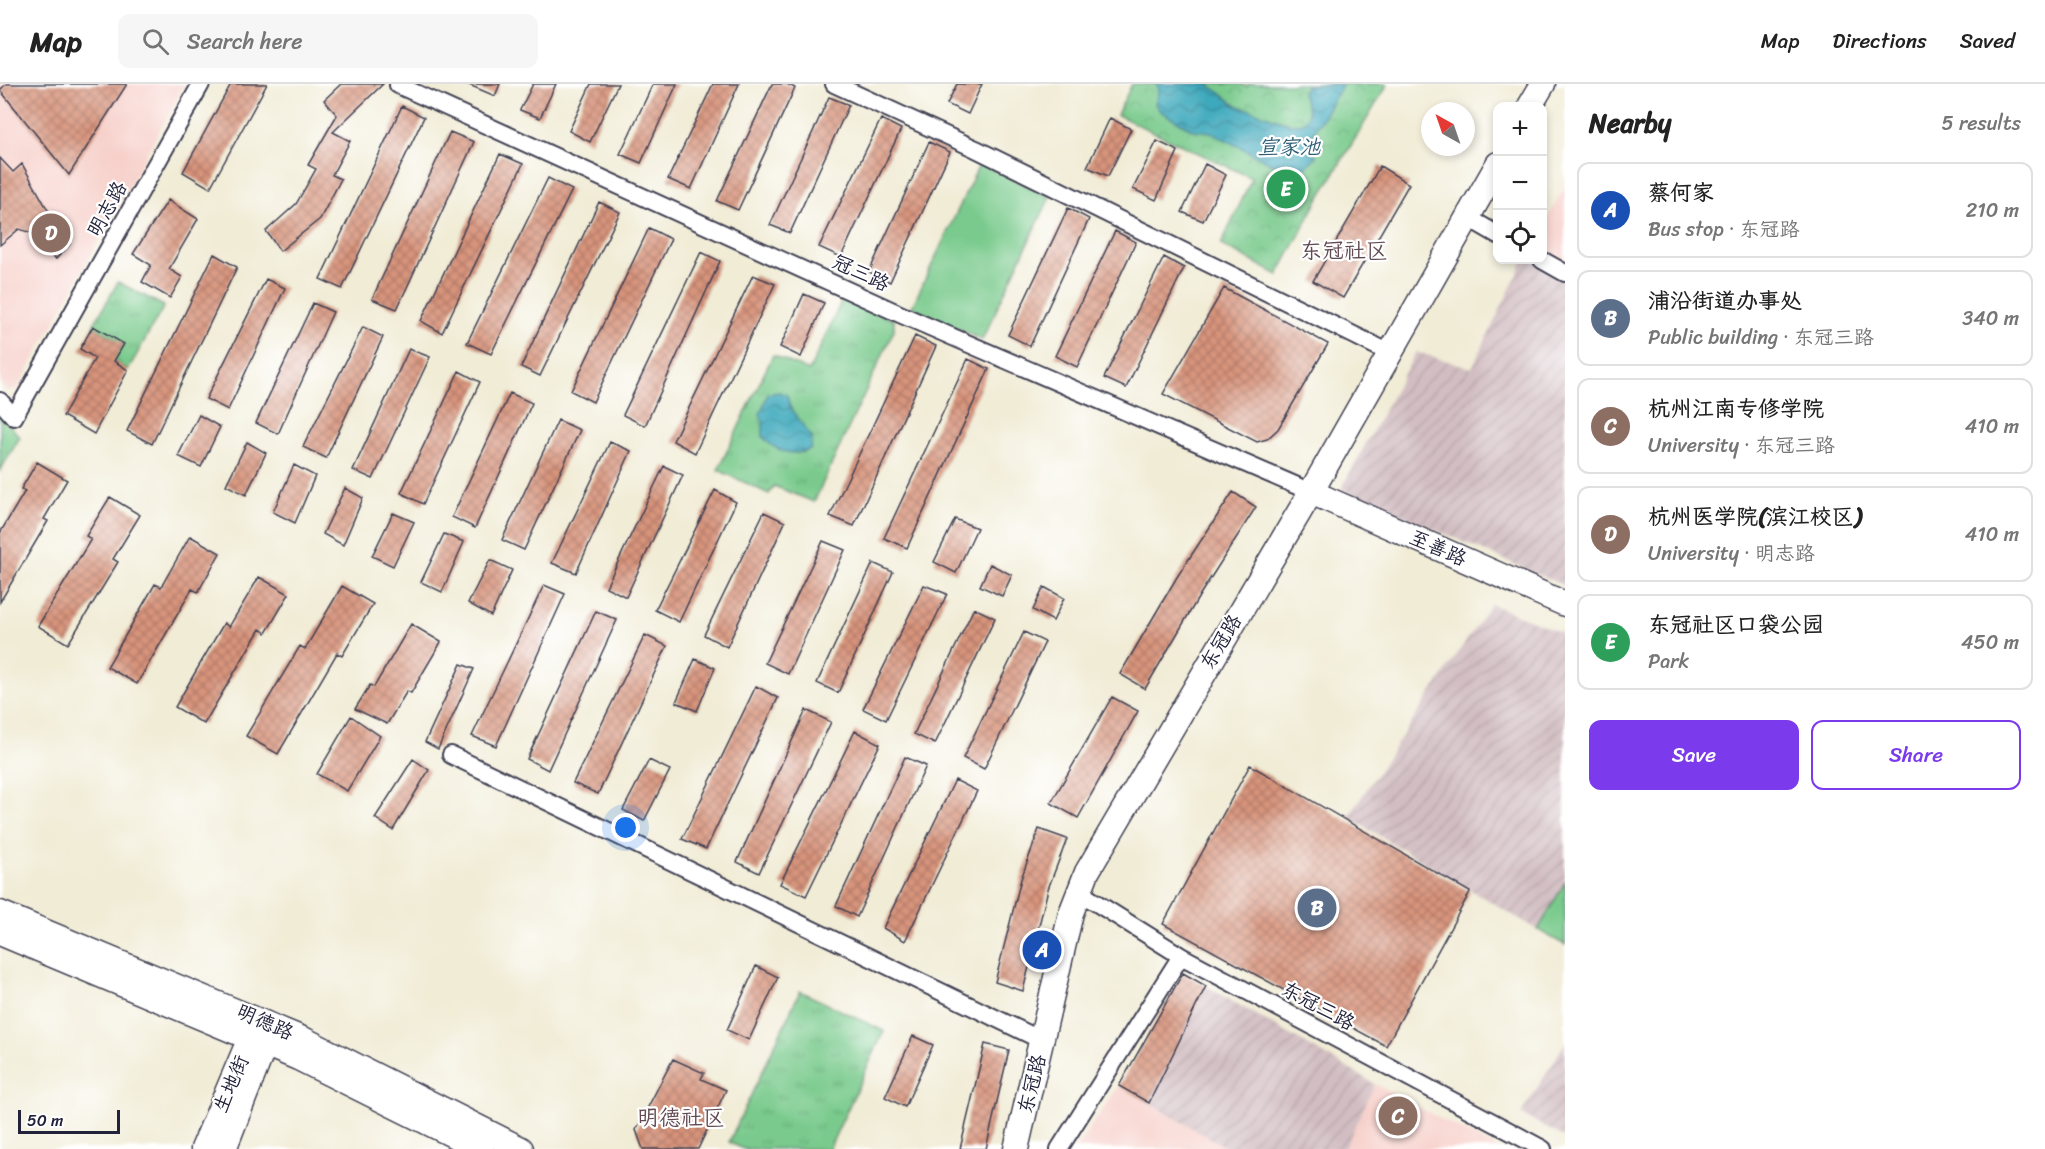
<!DOCTYPE html>
<html lang="en">
<head>
<meta charset="utf-8">
<style>
	body { margin:0; font-family:Sriracha,"LXGW WenKai TC",sans-serif; background:#f6f6f6; color:#222 }
	.controls { position:absolute; right:18px; top:18px; display:grid; overflow:hidden; border-radius:12px; box-shadow:0 3px 9px #0003 }
	.controls button { width:54px; height:54px; display:grid; place-items:center; padding:0; border:0; border-bottom:2px solid #e0e0e0; background:#fff; color:#222; font:30px sans-serif }
	.compass { position:absolute; left:1421px; top:18px; width:54px; height:54px; border-radius:50%; background:#fff; box-shadow:0 3px 9px #0003; rotate:320deg }
	.scale { position:absolute; left:18px; bottom:15px; width:102px; box-sizing:border-box; padding-left:6px; border:3px solid #22223b; border-top:0; font-size:16px; line-height:21px; white-space:nowrap; color:#22223b; -webkit-text-stroke:4px #fff; paint-order:stroke }
	.you { position:absolute; left:626px; top:744px; width:21px; height:21px; margin:-15px; border:4px solid #fff; border-radius:50%; background:#1a73e8; box-shadow:0 0 0 9px #1a73e833 }
	.badge { display:grid; place-items:center; width:39px; height:39px; border-radius:50%; background:#7c3aed; color:#fff; font-size:20px; font-weight:700 }
	.pin { position:absolute; translate:-50% -50%; border:3px solid #fff; box-shadow:0 2px 6px #0006 }
	.list { margin:0; padding:0; list-style:none }
	h2 { display:flex; justify-content:space-between; align-items:center; height:78px; margin:0; padding:0 24px; font-size:26px }
	h2 small { font-size:20px; font-weight:400; color:#767676 }
	.list li { display:grid; grid-template-columns:39px 1fr auto; gap:18px; align-items:center; box-sizing:border-box; height:96px; margin:0 12px 12px; padding:0 12px; border:2px solid #e0e0e0; border-radius:12px }
	.list b { display:block; font-size:22px; white-space:nowrap }
	.list p { margin:0; font-size:20px; white-space:nowrap; color:#767676 }
	.list em { font-size:20px; font-style:normal; color:#767676 }
	.actions { display:flex; gap:12px; padding:18px 24px }
	.actions a { flex:1; padding:14px 0; border:2px solid #7c3aed; border-radius:12px; text-align:center; font-size:21px; color:#7c3aed }
	.actions .main { background:#7c3aed; color:#fff }
	.icon { flex:none; width:33px; height:33px; fill:none; stroke:currentColor; stroke-width:2; stroke-linecap:round; stroke-linejoin:round }
	.map { position:relative; flex:none; width:1565px; height:1065px; overflow:hidden }
	header { display:flex; align-items:center; gap:36px; box-sizing:border-box; height:84px; padding:0 30px; background:#fff; border-bottom:2px solid #e0e0e0 }
	header strong { font-size:28px }
	nav { display:flex; gap:33px; margin-inline-start:auto; font-size:21px }
	.search { width:420px; height:54px; background:#f6f6f6; display:flex; align-items:center; gap:15px; box-sizing:border-box; padding:0 21px; border-radius:12px; color:#767676; font-size:22px }
	main { display:flex }
	aside { flex:1; background:#fff }
	.map>svg:first-child { display:block }
</style>
</head>
<body>
<header>
<strong>Map</strong>
<div class="search"><svg class="icon" aria-label="search" viewBox="0 0 24 24"><circle cx="10" cy="10" r="6"/><path d="M15 15l6 6"/></svg>Search here</div>
<nav><a>Map</a><a>Directions</a><a>Saved</a></nav>
</header>
<main>
<div class="map">
<svg width="1565" height="1065" viewBox="0 0 1565 1065">
	<defs>
		<pattern id="industrial-furrows" width="10" height="10" patternUnits="userSpaceOnUse" patternTransform="scale(1.5)"><rect width="10" height="10" fill="#d2bec2"/><path d="M-1 1l2-2M0 10L10 0M9 11l2-2" fill="none" stroke="#b4a3a8"/></pattern>
		<pattern id="grass-tufts" width="24" height="20" patternUnits="userSpaceOnUse" patternTransform="scale(1.5)"><rect width="24" height="20" fill="#79ca8c"/><path d="M3 7l-1-3M5 7V3M7 7l1-3M15 17l-1-3M17 17v-4M19 17l1-3" fill="none" stroke="#68ad7a"/></pattern>
		<pattern id="park-crowns" width="20" height="18" patternUnits="userSpaceOnUse" patternTransform="scale(1.5)"><rect width="20" height="18" fill="#79ca8c"/><path d="M2 6a3 3 0 1 1 6 0M12 15a3 3 0 1 1 6 0" fill="none" stroke="#68ad7a"/></pattern>
		<pattern id="water-waves" width="16" height="10" patternUnits="userSpaceOnUse" patternTransform="scale(1.5)"><rect width="16" height="10" fill="#3da9bc"/><path d="M0 5q4-4 8 0t8 0" fill="none" stroke="#33899a"/></pattern>
		<pattern id="building-cross-hatch" width="8" height="8" patternUnits="userSpaceOnUse" patternTransform="scale(1.5)"><rect width="8" height="8" fill="#d8947c"/><path d="M0 0l8 8M0 8l8-8" fill="none" stroke="#af7867"/></pattern>
	</defs>
	<rect width="100%" height="100%" fill="#fff"/>
	<filter id="ink" filterUnits="userSpaceOnUse"><feTurbulence type="fractalNoise" baseFrequency=".0167" numOctaves="2"/><feDisplacementMap in="SourceGraphic" scale="12" xChannelSelector="R" yChannelSelector="G"/><feConvolveMatrix kernelMatrix="1 2 1 2 8 2 1 2 1" color-interpolation-filters="sRGB"/></filter>
	<filter id="wash" filterUnits="userSpaceOnUse"><feTurbulence type="fractalNoise" baseFrequency=".008" numOctaves="4" result="noise"/><feDisplacementMap in="SourceGraphic" scale="24" xChannelSelector="R" yChannelSelector="G"/><feGaussianBlur stdDeviation="1.35" result="paint"/><feColorMatrix in="noise" values="0 0 0 0 0 0 0 0 0 0 0 0 0 0 0 0 0 1.4 0 .05"/><feComposite in="paint" operator="in"/></filter>
	<g filter="url(#wash)">
		<rect width="100%" height="100%" fill="#f1ecd6"/>
		<path fill="#f7d0ca" d="M0 0H185L18 304 7 307 0 299Z
			M1565 103V184L1543 174V142Z
			M1375 1000 1498 1065H1344Z
			M1119 1002 1229 1065H1075Z"/>
		<path fill="url(#industrial-furrows)" d="M1524 176H1542L1565 189V502L1341 405 1416 268 1472 284Z
			M1491 520 1565 550V798L1538 846 1348 733Z
			M1206 902 1375 1000 1344 1065H1229L1149 1019Z
			M1565 959V1054L1521 1030Z"/>
		<path fill="url(#grass-tufts)" stroke="#4e7664" stroke-width="1.5" d="M118 198 164 222 128 286 114 277 124 260 93 242Z
			M843 214 894 236V246L814 418 774 402 769 410 718 386 773 271 809 287Z
			M0 330 20 353 0 387Z
			M800 907 884 947 829 1065H743L729 1058Z"/>
		<path fill="url(#park-crowns)" stroke="#4e7664" stroke-width="1.5" d="M1132 0H1241L1247 3 1249 0H1388L1318 116 1278 191 1221 161 1252 94 1117 31Z"/>
		<path fill="#79ca8c" stroke="#4e7664" stroke-width="1.5" d="M980 79 1050 113 982 256 912 223Z
			M1565 798V861L1538 846Z"/>
		<path fill="url(#water-waves)" stroke="#30667c" stroke-width="1.5" d="M1157 0H1208L1236 21 1291 40H1301C1313 30 1307 23 1302 10L1305 2 1343 0 1312 51 1316 72 1298 93 1211 48 1193 46 1160 27 1155 20 1158 10Z
			M779 308 787 311 790 323 812 354 811 365C792 373 776 368 763 353V338L760 330 768 310Z"/>
		<g id="blocks">
			<path fill="url(#building-cross-hatch)" d="M6 0H127L69 91 0 6Z
				M231 0H267L210 104 183 88Z
				M341 0H383L333 48 350 57 332 91 341 95 320 135 280 167 266 147 296 120 316 85 308 81 337 31 324 16Z
				M467 0H500L495 12Z
				M533 0H556L540 34 520 26Z
				M591 0H618L590 58 569 47Z
				M653 0H677L641 79 620 70Z
				M713 0H739L691 105 668 95Z
				M772 0H787L795 4 738 126 717 117Z
				M957 0H982L968 30 947 20Z
				M829 13 849 21 790 149 770 141Z
				M402 22 424 33 342 205 320 195Z
				M1110 34 1131 45 1108 92 1087 83Z
				M881 35 901 45 841 173 819 163Z
				M450 48 474 58 397 225 372 215Z
				M1157 57 1178 67 1156 116 1133 105Z
				M929 58 950 68 890 198 869 188Z
				M500 70 523 80 442 249 421 237Z
				M0 74 13 88 22 80 62 151 70 160 56 175 35 150 19 145 0 161Z
				M1205 80 1226 91 1203 137 1182 128Z
				M1380 82 1409 100 1343 214 1313 197Z
				M548 94 572 106 491 270 467 259Z
				M168 116 198 135 169 185 182 193 170 214 142 198 151 181 133 170Z
				M599 118 620 128 540 292 521 283Z
				M1068 124 1089 135 1030 262 1008 251Z
				M649 144 671 155 593 318 571 307Z
				M1115 147 1136 158 1077 283 1055 272Z
				M701 168 720 177 645 342 623 331Z
				M214 170 237 183 152 360 127 347Z
				M1164 173 1184 184 1126 304 1104 294Z
				M753 191 775 200 695 369 673 357Z
				M266 195 285 204 228 326 206 315Z
				M1224 204 1328 260 1278 345 1267 355 1257 358 1163 310Z
				M804 210 824 219 801 273 780 263Z
				M313 219 333 228 278 350 256 339Z
				M93 242 124 260 114 277 128 286 94 350 63 332 95 274 80 265Z
				M363 243 383 253 326 374 303 363Z
				M915 252 936 262 854 442 830 432Z
				M409 265 430 273 373 395 353 386Z
				M968 275 989 285 907 464 884 454Z
				M459 287 480 298 423 420 401 409Z
				M510 309 532 319 475 444 452 433Z
				M199 331 220 343 201 383 178 372Z
				M558 336 580 346 524 466 502 456Z
				M247 358 266 369 246 411 226 401Z
				M610 358 631 367 576 489 552 479Z
				M37 378 67 396 44 435 48 437 0 518V449L25 407 21 405Z
				M294 381 315 392 295 439 273 428Z
				M664 382 683 391 626 513 606 503Z
				M345 404 363 414 343 461 323 450Z
				M715 406 736 418 679 538 655 526Z
				M1233 408 1256 423 1201 509 1145 605 1120 590 1177 493Z
				M110 413 140 431 113 475 118 478 68 560 38 542 91 455 86 452Z
				M764 428 785 438 727 563 704 551Z
				M393 429 414 438 393 482 372 472Z
				M955 435 977 444 956 489 934 478Z
				M444 450 464 458 442 508 421 498Z
				M190 452 220 469 198 508 192 505 137 600 107 583 155 500 161 503Z
				M823 457 845 466 788 590 765 579Z
				M490 476 512 486 491 532 468 519Z
				M873 479 893 488 838 609 817 599Z
				M990 480 1012 491 1002 512 980 502Z
				M259 493 289 510 266 549 260 545 204 640 175 623 224 539 229 543Z
				M544 501 565 510 496 662 472 652Z
				M924 501 947 510 886 636 863 625Z
				M342 502 373 520 342 572 337 569 278 670 246 652 300 562 305 565Z
				M1044 503 1064 514 1053 537 1033 526Z
				M974 524 995 534 935 660 914 650Z
				M596 527 617 536 548 686 527 675Z
				M411 540 441 558 411 609 407 607 387 640 355 625 370 601 374 603Z
				M1024 548 1045 558 984 685 963 674Z
				M645 551 667 562 598 710 573 699Z
				M695 575 715 584 697 627 676 618Z
				M461 580 474 585 438 665 425 658Z
				M756 602 778 614 706 765 682 755Z
				M1112 613 1138 627 1078 734 1051 719Z
				M806 626 831 638 759 789 737 778Z
				M351 632 380 652 347 707 317 690Z
				M855 647 880 660 806 812 780 800Z
				M905 673 926 682 857 833 836 822Z
				M413 675 429 686 393 746 375 734Z
				M649 676 670 686 644 737 623 726Z
				M1250 681 1470 808 1386 962 1163 840Z
				M955 696 977 707 905 857 883 844Z
				M1039 745 1067 755 1048 805 1023 907 995 898 1021 795Z
				M756 882 778 893 749 956 727 946Z
				M1183 889 1206 902 1149 1019 1119 1002Z
				M913 952 933 961 905 1023 885 1013Z
				M985 960 1009 966 986 1065H960Z
				M673 975 704 989 701 995 726 1006 698 1065H643L636 1046Z"/>
		</g>
	</g>
	<g filter="url(#ink)">
		<use href="#blocks" fill-opacity="0" stroke="#414052" stroke-width="1.5"/>
		<g fill="none" stroke-linecap="round" stroke-linejoin="round">
			<defs>
				<path id="street" d="M834 0 976 65 1390 269
					M398 1 902 231 1311 408
					M1467 133 1498 151
					M1542 176 1565 189
					M0 317 14 333 201 0
					M451 671 1043 957
					M1079 808 1181 872 1543 1065
					M1059 1065 1181 872"/>
				<path id="secondary" d="M1530 22 1543 0
					M1311 408 1565 520
					M0 829 305 956 521 1065
					M0 849 298 974 481 1065
					M203 1065 256 940
					M224 1065 271 945
					M1016 1065 1071 829 1087 788 1311 408 1498 80"/>
			</defs>
			<use href="#street" stroke="#414052" stroke-width="20"/>
			<use href="#secondary" stroke="#414052" stroke-width="27"/>
			<use href="#street" stroke="#fff" stroke-width="16"/>
			<use href="#secondary" stroke="#fff" stroke-width="24"/>
		</g>
	</g>
	<g text-anchor="middle" dominant-baseline="central" stroke-width="4.5" stroke-linejoin="round" paint-order="stroke">
		<g font-size="20" fill="#22223b" stroke="#fff">
			<text transform="translate(107 125) rotate(-61)">明志路</text>
			<text transform="translate(861 189) rotate(25)">冠三路</text>
			<text transform="translate(1438 464) rotate(24)">至善路</text>
			<text transform="translate(1221 558) rotate(-59)">东冠路</text>
			<text transform="translate(1318 922) rotate(28)">东冠三路</text>
			<text transform="translate(265 938) rotate(24)">明德路</text>
			<text transform="translate(231 1000) rotate(-67)">生地街</text>
			<text transform="translate(1032 1000) rotate(-76)">东冠路</text>
		</g>
		<g font-size="21" font-style="italic" fill="#2e5f75" stroke="#fff">
			<text x="1289" y="63">宣家池</text>
		</g>
		<g font-size="22" fill="#624a52" stroke="#fff">
			<text x="1344" y="166">东冠社区</text>
			<text x="681" y="1033">明德社区</text>
		</g>
	</g>
</svg>
<div class="controls">
<button>+</button>
<button>−</button>
<button><svg class="icon" aria-label="locate" viewBox="0 0 24 24"><circle cx="12" cy="12" r="6"/><path d="M12 2v4M12 18v4M2 12h4M18 12h4"/></svg></button>
</div>
<svg class="compass" viewBox="-18 -18 36 36"><path d="M0-13l5 13h-10z" fill="#e53935"/><path d="M0 13l5-13h-10z" fill="#767676"/></svg>
<div class="scale">50 m</div>
<div class="you"></div>
<div class="pin badge" style="left:1042px;top:866px;background:#1a4fb4">A</div>
<div class="pin badge" style="left:1317px;top:824px;background:#5c6f8a">B</div>
<div class="pin badge" style="left:1398px;top:1032px;background:#8d6e63">C</div>
<div class="pin badge" style="left:51px;top:149px;background:#8d6e63">D</div>
<div class="pin badge" style="left:1286px;top:105px;background:#2e9e5b">E</div>
</div>
<aside>
<h2>Nearby<small>5 results</small></h2>
<ul class="list">
<li><span class="badge" style="background:#1a4fb4">A</span><div><b>蔡何家</b><p>Bus stop · 东冠路</p></div><em>210 m</em></li>
<li><span class="badge" style="background:#5c6f8a">B</span><div><b>浦沿街道办事处</b><p>Public building · 东冠三路</p></div><em>340 m</em></li>
<li><span class="badge" style="background:#8d6e63">C</span><div><b>杭州江南专修学院</b><p>University · 东冠三路</p></div><em>410 m</em></li>
<li><span class="badge" style="background:#8d6e63">D</span><div><b>杭州医学院(滨江校区)</b><p>University · 明志路</p></div><em>410 m</em></li>
<li><span class="badge" style="background:#2e9e5b">E</span><div><b>东冠社区口袋公园</b><p>Park</p></div><em>450 m</em></li>
</ul>
<div class="actions"><a class="main">Save</a><a>Share</a></div>
</aside>
</main>
</body>
</html>
